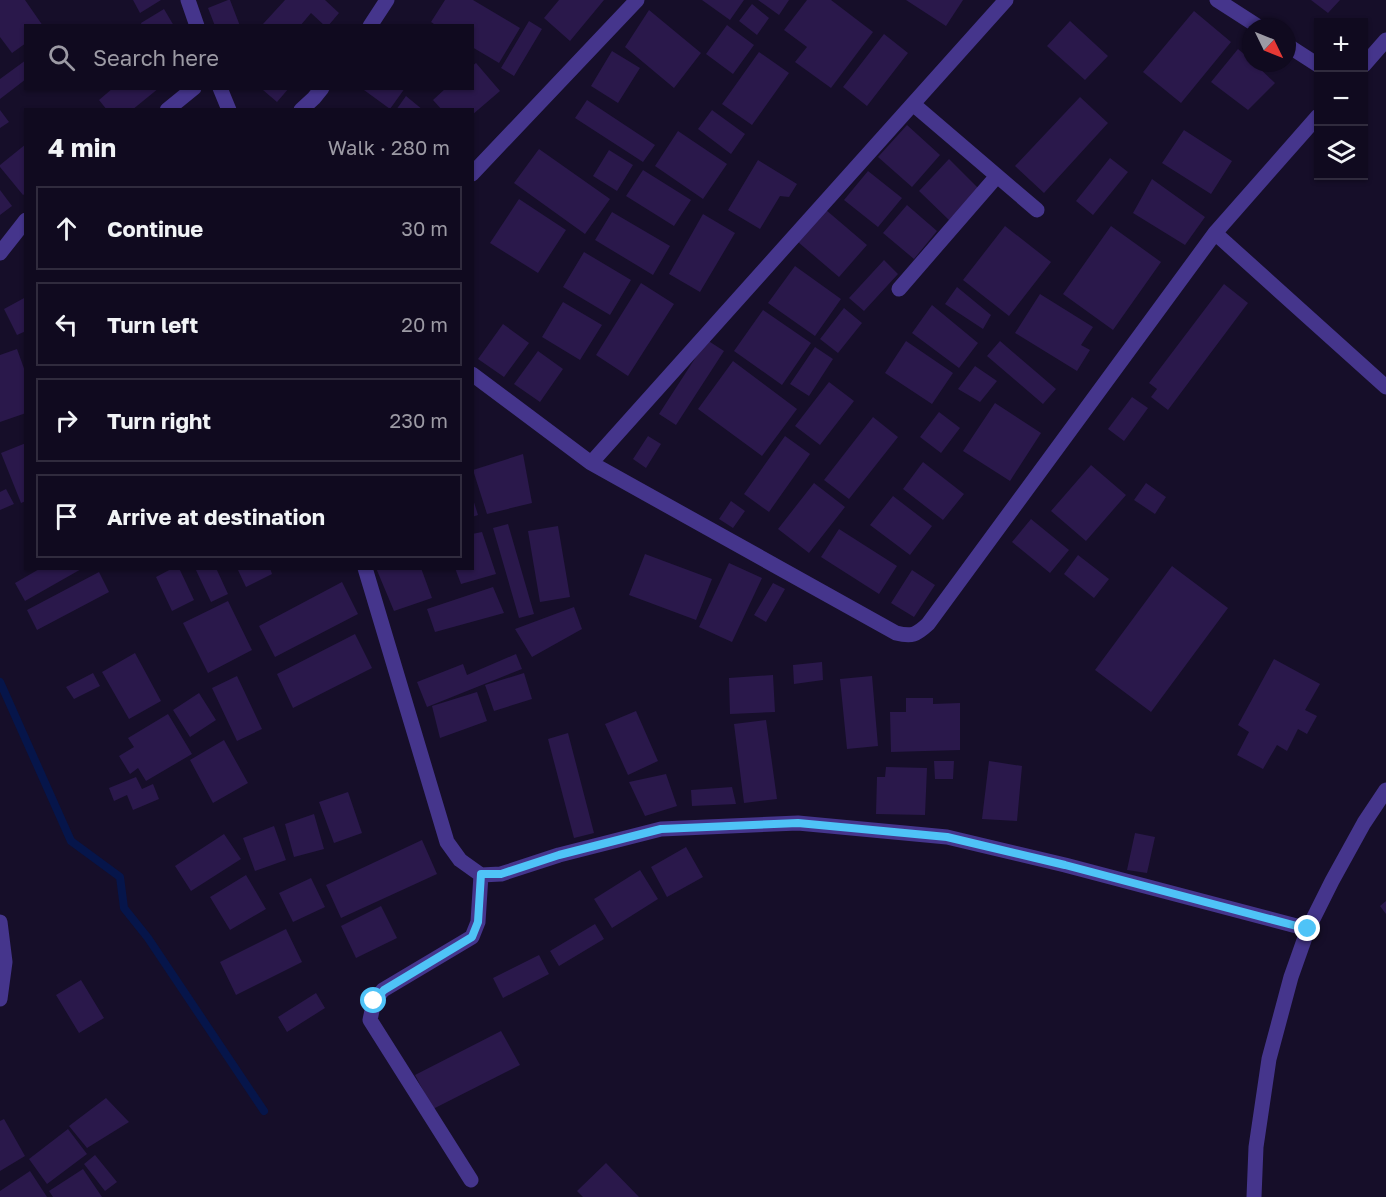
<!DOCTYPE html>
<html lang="en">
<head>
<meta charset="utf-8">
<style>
	body { margin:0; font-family:"Golos Text",sans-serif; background:#191328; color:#f1f3f6 }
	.controls { position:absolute; right:18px; top:18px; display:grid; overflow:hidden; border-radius:0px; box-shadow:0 2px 4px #0004 }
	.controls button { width:54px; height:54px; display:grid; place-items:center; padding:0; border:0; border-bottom:2px solid #302b3d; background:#100a1f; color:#f1f3f6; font:30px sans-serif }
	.compass { position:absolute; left:1242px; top:18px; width:54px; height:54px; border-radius:50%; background:#100a1f; box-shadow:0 2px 4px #0004; rotate:133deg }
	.stop { position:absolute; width:18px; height:18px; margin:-14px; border:4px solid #4fc3f7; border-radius:50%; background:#fff }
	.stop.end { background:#4fc3f7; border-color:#fff; box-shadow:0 2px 6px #0008 }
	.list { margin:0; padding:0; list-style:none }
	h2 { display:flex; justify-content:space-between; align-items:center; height:78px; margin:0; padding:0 24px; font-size:26px }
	h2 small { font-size:20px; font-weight:400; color:#9c9aa4 }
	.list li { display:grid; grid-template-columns:39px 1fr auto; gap:18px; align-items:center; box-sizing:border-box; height:84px; margin:0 12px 12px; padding:0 12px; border:2px solid #302b3d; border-radius:0px }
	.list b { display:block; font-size:22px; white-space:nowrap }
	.list em { font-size:20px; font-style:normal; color:#9c9aa4 }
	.icon { flex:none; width:33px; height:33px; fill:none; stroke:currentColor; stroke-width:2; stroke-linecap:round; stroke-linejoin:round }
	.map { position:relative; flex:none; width:1386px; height:1197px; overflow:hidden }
	.search { position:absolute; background:#100a1f; box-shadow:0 2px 4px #0004; left:24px; top:24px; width:450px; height:66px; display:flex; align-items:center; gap:15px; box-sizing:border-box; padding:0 21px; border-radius:0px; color:#9c9aa4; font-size:22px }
	.panel { position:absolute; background:#100a1f; box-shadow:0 2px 4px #0004; left:24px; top:108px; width:450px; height:462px; border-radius:0px }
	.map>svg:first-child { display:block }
</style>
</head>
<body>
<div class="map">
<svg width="1386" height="1197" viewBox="0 0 1386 1197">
	<rect width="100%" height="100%" fill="#160e29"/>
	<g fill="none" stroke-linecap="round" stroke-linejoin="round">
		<path stroke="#06154a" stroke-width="8" d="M0 682 71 841 120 877 124 908 148 938 264 1111"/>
	</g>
	<path fill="#2a184b" d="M0 0H25L43 26H26V43L12 53 0 37Z
		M133 0H161L140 13Z
		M228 0H230L240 26H215L208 8Z
		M285 0H325L339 13 328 26H325L311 13 300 26H264L263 24Z
		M445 0H473L520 28 499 63 472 47V26H437L431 22Z
		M559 0H604L570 41 544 18Z
		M702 0H744L730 20Z
		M758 0H789L779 15Z
		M807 0H831L873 32 831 88 795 62 807 47 784 30Z
		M906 0H963L946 26Z
		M1311 0H1340L1328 13Z
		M752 4 769 18 757 35 739 21Z
		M164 9 174 26H142L141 23Z
		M649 10 701 53 674 88 625 47Z
		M1194 11 1231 42 1181 103 1143 72Z
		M529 21 542 29 514 76 501 68Z
		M1070 21 1108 56 1085 80 1047 46Z
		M727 25 754 45 733 74 706 54Z
		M884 34 908 53 867 106 843 87Z
		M1238 49 1251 60V63H1254L1275 83 1248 110 1211 82Z
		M612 51 640 68 618 103 591 86Z
		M759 52 789 73 752 125 722 104Z
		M26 60V79L0 99V79Z
		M476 63 500 91 472 115V110H442L433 100 446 88H472V66Z
		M113 88H159L132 110H107L99 100Z
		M264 88H289L277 102 263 90Z
		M365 88H405L390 109 364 90Z
		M406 96 423 110H396Z
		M1080 97 1108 123 1044 193 1015 166Z
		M587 100 655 145 643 162 575 118Z
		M0 110 9 122 0 128Z
		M712 110 745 134 731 154 698 129Z
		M907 125 940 155 912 187 878 157Z
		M1184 130 1232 161 1211 194 1162 163Z
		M678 131 727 164 703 199 655 166Z
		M26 144V193L23 195 0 167V165Z
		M539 149 610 199 585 234 514 183Z
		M609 150 633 165 617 191 593 176Z
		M1110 158 1128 172 1093 215 1076 201Z
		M949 159 979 189 949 220 919 191Z
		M758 160 797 184 789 197 780 196 760 229 728 210Z
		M643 170 691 200 674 226 626 196Z
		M868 171 902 198 878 227 844 200Z
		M1152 179 1205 217 1185 245 1133 213Z
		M0 190 12 206 0 215Z
		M519 199 566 230 538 273 490 243Z
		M907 205 937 231 914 259 883 233Z
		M826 210 867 245 839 277 798 242Z
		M612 212 670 246 653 275 595 240Z
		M703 214 735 233 700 292 669 274Z
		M1005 226 1051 262 1009 316 963 280Z
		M1111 226 1161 262 1113 330 1063 294Z
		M584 252 631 280 610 315 563 287Z
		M884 260 898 274 864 311 849 298Z
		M795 266 841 299 815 336 768 303Z
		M641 283 674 304 628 376 596 355Z
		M1224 284 1248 303 1168 410 1151 397 1157 389 1149 383Z
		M957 287 991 315 983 329 945 304Z
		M1040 294 1093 327 1081 345 1090 350 1077 371 1015 333Z
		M26 297V331L17 335 4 309Z
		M563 302 602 325 580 360 542 337Z
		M932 305 978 343 959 368 912 333Z
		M844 308 862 323 838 353 820 339Z
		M763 310 811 343 782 385 734 351Z
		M503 324 529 343 504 377 478 359Z
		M707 340 724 351 676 425 659 414Z
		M906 341 953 373 932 404 885 373Z
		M1000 341 1056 389 1043 404 987 356Z
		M815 347 833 359 809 396 790 384Z
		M17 349 26 374V413L0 422V355Z
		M538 351 563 369 540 402 514 384Z
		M733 361 797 409 762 456 698 409Z
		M975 366 997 381 980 402 958 389Z
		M829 382 854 401 820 445 795 426Z
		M1132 397 1148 408 1124 441 1108 429Z
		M995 403 1041 433 1010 481 963 451Z
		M939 412 960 428 941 453 920 437Z
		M873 417 898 437 849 499 824 480Z
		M648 436 661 444 646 468 633 459Z
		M785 436 810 454 769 512 744 494Z
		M26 443V501L21 503 1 453Z
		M523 454 532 503 487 514 473 470Z
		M923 462 964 494 943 520 903 489Z
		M1091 465 1126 495 1086 541 1051 511Z
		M814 483 845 507 809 553 778 529Z
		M1146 483 1166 497 1155 514 1134 500Z
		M6 489 14 504 0 510V492Z
		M472 496 478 515 472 517Z
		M893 496 932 526 910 555 870 525Z
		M731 501 745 511 733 528 719 519Z
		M1031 519 1069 550 1050 573 1012 542Z
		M508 524 534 614 519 618 493 528Z
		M558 526 570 597 540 602 528 531Z
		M839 529 897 566 879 594 821 557Z
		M482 532 496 574 461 584 455 568H472V534Z
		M645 554 712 579 696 620 629 595Z
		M1078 555 1109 579 1094 598 1064 574Z
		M729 563 762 578 732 642 699 627Z
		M1172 566 1228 608 1151 712 1095 670Z
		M41 568H83L25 601 15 583Z
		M173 568H179L194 600 172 611 156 577Z
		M195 568H216L228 594 211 602Z
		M237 568H270L272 574 246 587Z
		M376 568H421L432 598 394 611Z
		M912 570 935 585 914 617 891 603Z
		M99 572 109 592 37 630 27 610Z
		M342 582 358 614 275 657 259 626Z
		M773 583 785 589 766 622 754 615Z
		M493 587 504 613 435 632 427 609Z
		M228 601 252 650 208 673 183 623Z
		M574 607 582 629 532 657 515 629Z
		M355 634 372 668 293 708 277 674Z
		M135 653 161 701 129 719 102 672Z
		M516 654 522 669 427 707 417 682 463 664 467 675Z
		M1274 659 1320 684 1305 710 1317 716 1307 734 1298 729 1287 751 1277 745 1263 769 1237 755 1249 732 1238 725Z
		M822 662 823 680 794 684 793 665Z
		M93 673 100 686 74 699 66 687Z
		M524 673 532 699 494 711 485 685Z
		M773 675 775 712 730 714 729 678Z
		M237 676 262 729 237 741 212 688Z
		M872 676 878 746 847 749 840 679Z
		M477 692 487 721 440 738 432 706Z
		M199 693 216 720 190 737 173 710Z
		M906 698H933V704L960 703V750L891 752 890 712H906Z
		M636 711 658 761 628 775 605 724Z
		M168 714 192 754 146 781 138 768 130 774 119 756 134 747 128 738Z
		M766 720 777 799 744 803 734 724Z
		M568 733 594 833 574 838 548 739Z
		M224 740 248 783 213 803 190 760Z
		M934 761H954L953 779H935Z
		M989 761 1022 766 1017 821 982 819Z
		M886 767 927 768 925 815 876 814 877 777H885Z
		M666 774 677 806 645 816 629 782Z
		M136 777 142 789 153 784 159 799 133 810 127 795 114 801 109 788Z
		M732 787 736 804 692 806 691 790Z
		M348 792 362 833 334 843 319 802Z
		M314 814 324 849 294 857 285 824Z
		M274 826 286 860 255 871 243 838Z
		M1135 833 1155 837 1147 873 1127 870Z
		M224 834 241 859 191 891 175 866Z
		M422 840 437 874 341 918 326 885Z
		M686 847 703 877 667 897 651 867Z
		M640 870 658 899 612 928 594 899Z
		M246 875 266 909 230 930 210 897Z
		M311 878 325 907 293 922 279 893Z
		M1386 901V914L1380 906Z
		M381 906 397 938 356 958 341 926Z
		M595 924 604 939 559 966 550 951Z
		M286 929 302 962 236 995 220 962Z
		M539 955 549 974 503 998 493 978Z
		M81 980 104 1018 79 1033 56 995Z
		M316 993 325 1008 287 1032 278 1017Z
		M501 1031 520 1065 433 1109 415 1075Z
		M106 1098 129 1122 87 1148 69 1126Z
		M4 1119 25 1156 0 1171V1121Z
		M68 1129 87 1154 47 1184 29 1159Z
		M95 1155 117 1182 105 1191 84 1164Z
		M606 1163 639 1197H583L577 1191Z
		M83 1169 102 1197H53L49 1191Z
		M30 1171 47 1197H0V1191Z"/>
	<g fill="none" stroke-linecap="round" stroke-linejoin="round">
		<path stroke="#45358c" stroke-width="15" d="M188 0 197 26
			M1217 0 1259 27
			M370 26 387 0
			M1287 45 1318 65
			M1364 65 1386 40
			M220 88 229 110
			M913 104 1037 210
			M167 110 194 88
			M301 110 314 98 322 88
			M472 174 637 0
			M1215 233 1386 387
			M0 253 26 220
			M899 289 997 176
			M472 374 591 463 896 633C912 637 916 635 928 624L1215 233 1318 116
			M591 463 1006 0
			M365 568 447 842 460 860 481 875 501 874 559 855 661 829 798 823 947 837 1065 865 1308 929
			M0 922 5 962 0 999
			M471 1180 370 1020 374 1001 383 990 472 937 478 922 481 875
			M1254 1197 1256 1147 1269 1059 1291 977 1308 929 1332 881 1364 823 1386 790"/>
	</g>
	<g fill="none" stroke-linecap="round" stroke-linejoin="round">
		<path stroke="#4fc3f7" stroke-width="8" d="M374 1001 384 990 472 937 478 922 481 874H501L559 855 661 829 798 823 947 837 1065 865 1308 929"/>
	</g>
</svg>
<div class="controls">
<button>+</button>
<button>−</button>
<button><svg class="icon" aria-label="layers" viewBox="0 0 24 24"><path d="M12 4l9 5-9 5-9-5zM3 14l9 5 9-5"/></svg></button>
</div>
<svg class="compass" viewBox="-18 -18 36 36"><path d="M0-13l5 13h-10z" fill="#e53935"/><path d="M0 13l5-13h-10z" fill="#9c9aa4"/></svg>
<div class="stop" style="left:374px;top:1001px"></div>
<div class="stop end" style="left:1308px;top:929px"></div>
<div class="search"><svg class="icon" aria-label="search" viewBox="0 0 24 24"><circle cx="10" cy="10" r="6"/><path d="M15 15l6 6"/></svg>Search here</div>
<section class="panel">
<h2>4 min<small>Walk · 280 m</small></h2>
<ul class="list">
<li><svg class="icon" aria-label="ahead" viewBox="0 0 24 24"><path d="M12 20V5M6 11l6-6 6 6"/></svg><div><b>Continue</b></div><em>30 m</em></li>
<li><svg class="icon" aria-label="left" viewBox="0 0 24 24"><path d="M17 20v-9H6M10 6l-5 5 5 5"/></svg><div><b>Turn left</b></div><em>20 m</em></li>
<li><svg class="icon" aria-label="right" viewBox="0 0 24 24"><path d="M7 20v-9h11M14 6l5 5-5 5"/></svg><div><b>Turn right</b></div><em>230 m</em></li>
<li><svg class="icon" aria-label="arrive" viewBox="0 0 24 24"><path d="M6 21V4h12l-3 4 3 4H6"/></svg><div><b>Arrive at destination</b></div></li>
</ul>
</section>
</div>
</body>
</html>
